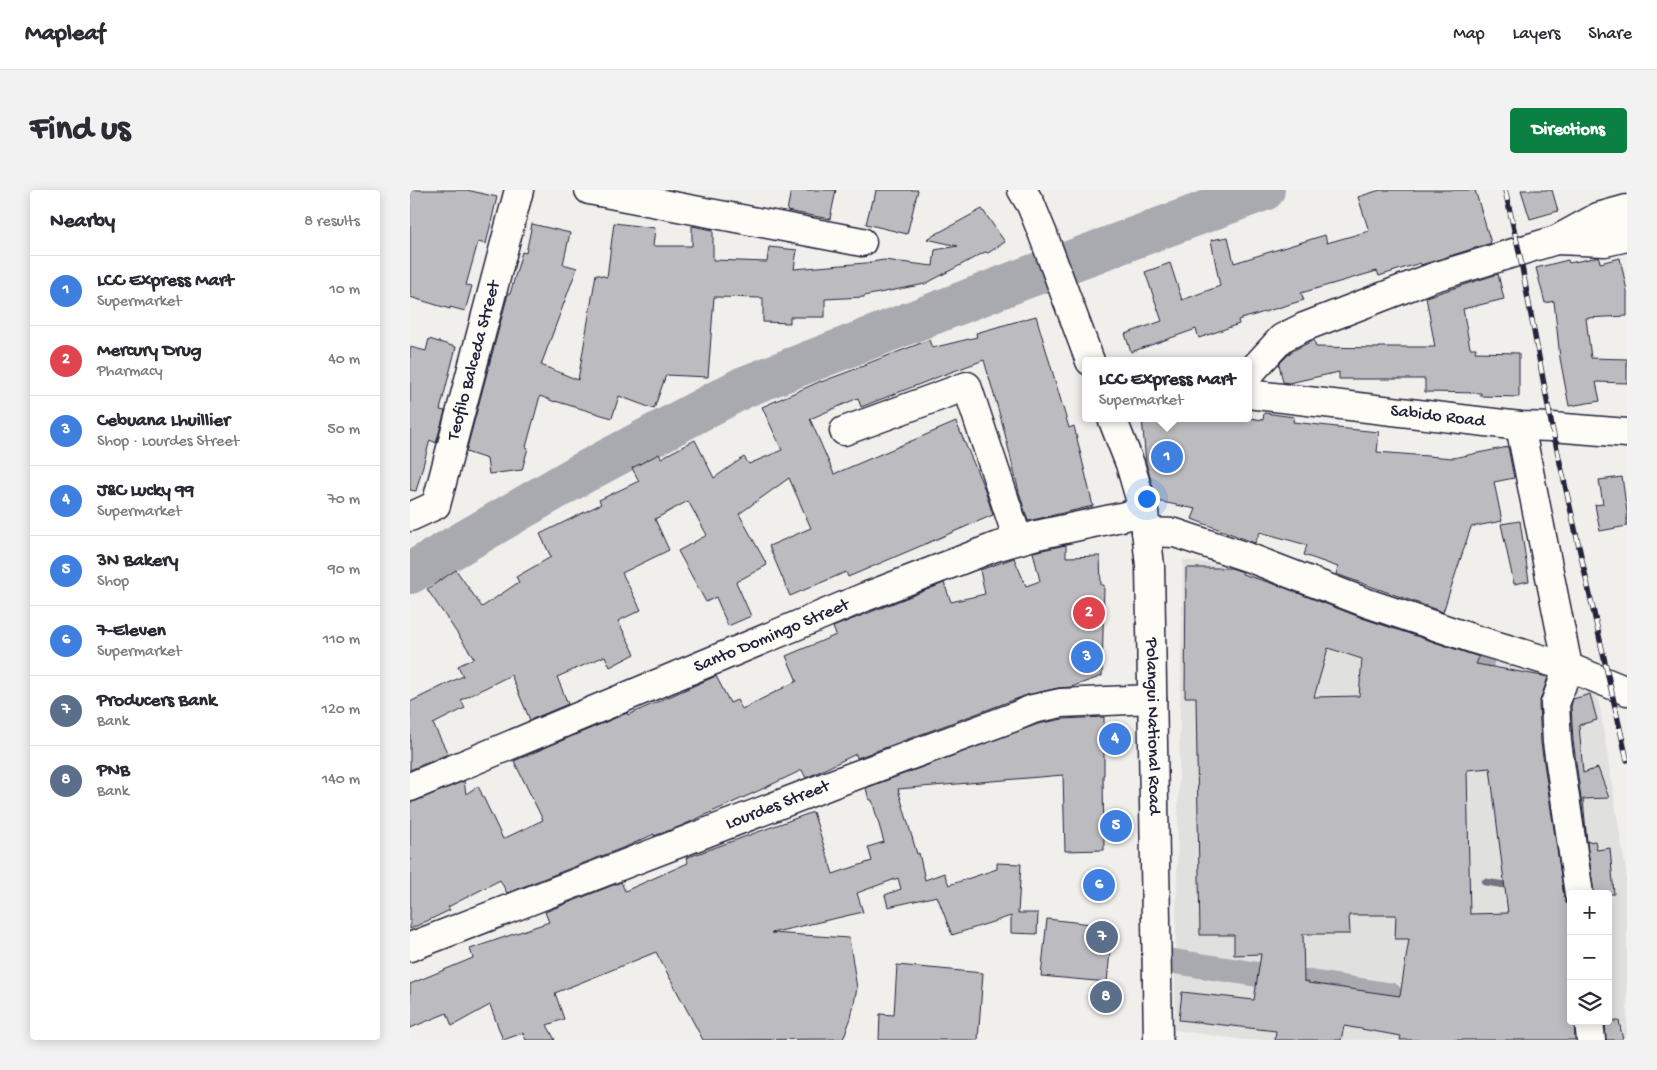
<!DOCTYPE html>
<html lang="en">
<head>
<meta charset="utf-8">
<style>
	body { margin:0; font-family:"Gochi Hand",sans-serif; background:#f2f2f3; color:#2b2b33 }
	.controls { position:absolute; right:15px; bottom:15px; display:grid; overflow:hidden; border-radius:5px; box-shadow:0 2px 12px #0003 }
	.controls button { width:45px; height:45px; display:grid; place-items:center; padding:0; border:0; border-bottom:1px solid #e1e1e2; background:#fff; color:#2b2b33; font:25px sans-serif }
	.you { position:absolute; left:736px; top:308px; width:18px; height:18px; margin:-12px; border:4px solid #fff; border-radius:50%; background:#1a73e8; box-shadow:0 0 0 8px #1a73e833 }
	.badge { display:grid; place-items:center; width:32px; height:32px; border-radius:50%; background:#0b8043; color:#fff; font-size:16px; font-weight:700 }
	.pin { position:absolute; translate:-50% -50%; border:2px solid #fff; box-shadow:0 1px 5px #0006 }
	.popup { position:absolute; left:672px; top:167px; width:170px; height:65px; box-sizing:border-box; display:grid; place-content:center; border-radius:5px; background:#fff; filter:drop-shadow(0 1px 4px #0005); font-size:16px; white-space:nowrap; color:#7c7c81 }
	.popup b { font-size:19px; color:#2b2b33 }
	.popup::after { content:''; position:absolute; left:50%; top:100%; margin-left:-10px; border:10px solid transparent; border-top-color:#fff }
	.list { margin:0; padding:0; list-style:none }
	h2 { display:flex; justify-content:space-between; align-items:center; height:65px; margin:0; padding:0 20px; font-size:21px }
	h2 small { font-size:16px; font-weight:400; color:#7c7c81 }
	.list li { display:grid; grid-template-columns:32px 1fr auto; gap:15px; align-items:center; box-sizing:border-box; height:70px; padding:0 20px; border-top:1px solid #e1e1e2 }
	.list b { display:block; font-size:19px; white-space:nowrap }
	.list p { margin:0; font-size:16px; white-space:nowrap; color:#7c7c81 }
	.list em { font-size:16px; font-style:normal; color:#7c7c81 }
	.icon { flex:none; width:28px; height:28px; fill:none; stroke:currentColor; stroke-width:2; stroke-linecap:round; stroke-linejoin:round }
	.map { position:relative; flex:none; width:1217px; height:850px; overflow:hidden; border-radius:5px }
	header { display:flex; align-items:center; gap:30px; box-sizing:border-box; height:70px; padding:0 25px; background:#fff; border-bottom:1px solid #e1e1e2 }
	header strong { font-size:24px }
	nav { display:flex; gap:28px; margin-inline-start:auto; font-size:18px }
	.intro { display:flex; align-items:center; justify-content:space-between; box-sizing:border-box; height:120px; padding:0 30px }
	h1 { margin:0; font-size:35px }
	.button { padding:12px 22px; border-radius:5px; background:#0b8043; color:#fff; font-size:18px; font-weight:700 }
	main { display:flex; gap:30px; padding:0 30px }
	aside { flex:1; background:#fff; border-radius:5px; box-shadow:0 2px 12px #0003 }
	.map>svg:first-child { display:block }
</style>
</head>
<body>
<header>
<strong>Mapleaf</strong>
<nav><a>Map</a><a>Layers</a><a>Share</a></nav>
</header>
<div class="intro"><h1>Find us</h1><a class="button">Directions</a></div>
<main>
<aside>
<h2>Nearby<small>8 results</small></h2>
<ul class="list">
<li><span class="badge" style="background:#3f7fe0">1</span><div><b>LCC Express Mart</b><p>Supermarket</p></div><em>10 m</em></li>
<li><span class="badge" style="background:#e0444e">2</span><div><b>Mercury Drug</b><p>Pharmacy</p></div><em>40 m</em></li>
<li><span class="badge" style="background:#3f7fe0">3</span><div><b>Cebuana Lhuillier</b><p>Shop · Lourdes Street</p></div><em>50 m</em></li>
<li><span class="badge" style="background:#3f7fe0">4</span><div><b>J&amp;C Lucky 99</b><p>Supermarket</p></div><em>70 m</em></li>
<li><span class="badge" style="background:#3f7fe0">5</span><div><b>3N Bakery</b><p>Shop</p></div><em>90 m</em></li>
<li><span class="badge" style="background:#3f7fe0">6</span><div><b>7-Eleven</b><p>Supermarket</p></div><em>110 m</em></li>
<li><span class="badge" style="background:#5c6f8a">7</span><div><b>Producers Bank</b><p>Bank</p></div><em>120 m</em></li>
<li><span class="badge" style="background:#5c6f8a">8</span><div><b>PNB</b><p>Bank</p></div><em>140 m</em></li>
</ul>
</aside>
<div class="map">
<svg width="1217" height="850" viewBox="0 0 1217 850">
	<rect width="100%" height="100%" fill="#f0efec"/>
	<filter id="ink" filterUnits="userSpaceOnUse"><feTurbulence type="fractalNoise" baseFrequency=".02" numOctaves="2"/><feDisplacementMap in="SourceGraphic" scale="10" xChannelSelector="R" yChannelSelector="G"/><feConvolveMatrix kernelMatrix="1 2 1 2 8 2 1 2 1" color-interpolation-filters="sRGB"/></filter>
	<g filter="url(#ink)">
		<path fill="#e0e0df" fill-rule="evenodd" d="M773 370 830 377 1187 499 1217 688V850H834L764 840ZM1161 704H1198V831H1161Z"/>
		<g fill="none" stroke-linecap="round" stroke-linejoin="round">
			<path stroke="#737381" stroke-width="7" d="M1075 692 1102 696"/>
			<path stroke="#a9a9b0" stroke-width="25" d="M1050 448 1073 455 1068 509
				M761 771 980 805"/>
			<path stroke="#a9a9b0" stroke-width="42" d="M0 383 171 284 334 197 610 90 854 0"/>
		</g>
		<path fill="#bcbcc0" stroke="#22223b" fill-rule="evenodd" d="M0 0H57L87 7 76 54 68 52 56 95 62 96 55 121 40 117V119L0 107Z
			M381 0H426L420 29 377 21Z
			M466 0H508L497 44 456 34 462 10 464 11Z
			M970 0H1065L1081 53 1011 75 1010 73 969 86 967 81 891 103 894 110 828 130 829 134 789 148 786 139 721 162 715 144 752 131 735 82 760 73 772 110 810 96 801 50 818 47 824 73 915 45 917 53 959 41 948 7Z
			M1111 0H1142L1148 21 1120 29Z
			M572 19 595 52 578 63 575 62 515 94 454 106V107L415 109V127H380V133L353 132V108L304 107 298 187 256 185 244 219 209 206 202 228 145 211V212L130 206 116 257 118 258 112 280 79 284 77 269 56 262 98 104H100L112 62 116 63 122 34 160 43 153 74 167 78 131 175 168 190 186 84 197 87 204 33 245 38 243 56H282V36L303 40V70L357 72 359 57 387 60 384 79 456 73 474 70 523 76 525 60 548 56 517 49Z
			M1189 67 1190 73 1210 68 1217 101V126L1176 128 1181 168 1217 169V193L1186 192 1190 211 1159 216 1150 168 1144 111 1135 113 1126 78 1158 70 1159 73Z
			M1088 84 1094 109 1053 119 1060 158H1066L1065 162 1109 163V207L1071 206V203L1015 202V189H929V182L879 193 873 192 869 174 882 161 904 150 906 157 969 158V157H1025L1016 107Z
			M626 126 659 238 664 236 683 316 618 331 609 302 593 236 574 170 533 185 451 217 448 208 400 229 424 284 546 232 575 300 583 325 438 387 436 382 380 406 359 356 401 338 379 288 329 324 357 375 326 392 341 426 318 436 306 407 296 412 268 361 297 345 278 311 245 329 259 360 212 383 231 420 208 431 225 464 200 477 195 466 147 487 158 514 120 530 101 485 51 510 55 518 23 534 38 564 0 580V512L53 486 48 476 64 468 17 399 46 380 72 417 109 392 106 387 141 367 130 344 191 314 189 310 229 291 222 278 249 264 251 268 285 250 304 288 334 267 339 274 372 260 352 217 411 191V192L456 175V174L519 150 522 158 567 147 566 143Z
			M19 149 46 157 30 220 35 221 26 253 20 250 6 301 0 300V157L16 161Z
			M854 223 884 227 883 232 927 237V238L969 242 967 262 1043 268 1098 257 1104 288 1084 292 1092 331 1061 337 1033 422 926 384 928 377 894 365 897 355 850 342 845 353 782 329 786 319 747 311 736 273 732 228H840L853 230Z
			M1212 287 1217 322V336L1190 341 1185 315 1193 314 1189 290Z
			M1110 331 1119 391 1104 394 1091 334Z
			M656 355V367L690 366 691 395H694L692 486 661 497 648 498 617 505 447 568 446 564 396 588 392 580 348 601 271 636 244 646V644L220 655 97 703 90 690 38 717 40 720 0 739V612L6 611 54 591 56 604 68 596 93 649 133 630 104 571 217 523 218 525 306 486 320 513 327 510 332 519 387 491 376 466 426 445 423 437 534 393 541 412 575 404 570 380 604 368 616 396 630 391 623 362Z
			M776 378H821L833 382 832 384 870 396 952 428 1069 467 1066 474 1138 487 1129 514 1131 553 1154 706 1156 713 1161 717V831H1164L1165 850H990L991 846 934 836 931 850H865L866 841 769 830 772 802 844 810 851 764 824 765V745H790L786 507H775ZM918 458 952 469 949 506 904 507ZM1080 578 1098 723 1060 724 1057 580ZM939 725H986L985 749H999L990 806 898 793 899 792 894 791 893 744H940Z
			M1180 504 1187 530 1169 535 1173 583 1188 578 1199 608 1173 609 1177 652 1185 651 1187 660 1200 658 1204 704H1184L1163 550 1161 516 1163 509Z
			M694 527V585H693L694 660 655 661 653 585 488 599 507 664 509 663 515 690 534 683 539 695 587 679V673L611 674 608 723H628L627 744 601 743V726L542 745 527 706 478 717 475 705 491 699 488 688 447 703 453 722 361 743 439 748 447 798 441 828 433 849 293 850 246 762 145 803 154 829 137 835 145 850H116L113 843 93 850 80 815 42 836 37 823 0 838V794L63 768 60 759 139 732 135 722 211 692 215 701 278 673 276 668 403 622 423 684 462 671 458 657 474 652 462 610H459L456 598 628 534 653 529Z
			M637 729 699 736 697 762H700L697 792 631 786Z
			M487 775 573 783 568 850H469L470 824 484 825Z
			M1195 831H1209L1213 850H1196Z"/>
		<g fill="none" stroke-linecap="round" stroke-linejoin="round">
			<defs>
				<g id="minor">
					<path d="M179 0 452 52"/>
					<path d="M1146 50 1195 52 1217 47"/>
					<path d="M838 185 872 148 894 137 1021 88 1146 50 1188 27 1217 19"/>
					<path d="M1110 236 1158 477 1145 514 1147 552 1169 704"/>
					<path d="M434 241 557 196 608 350"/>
					<path id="s1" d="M0 327 26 315 109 0"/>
					<path d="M736 342 765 343 840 368 957 413 1064 449 1158 477 1217 501"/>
					<path id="s2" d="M0 597 455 407 585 357 627 345 734 322"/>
					<path id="s3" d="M0 757 425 593 604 527 623 519 651 513 742 509"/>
					<path d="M1179 831 1181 850"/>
				</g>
				<g id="major">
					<path d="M612 0 621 15 632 42 680 171"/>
					<path id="s4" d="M838 204 1110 236 1142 237 1217 243"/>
					<path id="s5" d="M702 228 720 274 734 322 740 376 748 850"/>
				</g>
			</defs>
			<use href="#minor" stroke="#22223b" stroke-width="31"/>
			<use href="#major" stroke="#22223b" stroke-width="31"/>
			<use href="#minor" stroke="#fdfcf7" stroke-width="28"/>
			<use href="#major" stroke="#fdfcf7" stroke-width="28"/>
			<defs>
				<path id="rail" d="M1095 0 1109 61 1142 237 1217 570"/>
			</defs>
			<use href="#rail" stroke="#22223b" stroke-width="5.5"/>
			<use href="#rail" stroke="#fdfcf7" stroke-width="4" stroke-dasharray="11" stroke-linecap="butt"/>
		</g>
	</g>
	<g text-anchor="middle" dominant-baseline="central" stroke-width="4.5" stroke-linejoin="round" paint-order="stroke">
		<g font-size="18" fill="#22223b" stroke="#fdfcf7">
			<text stroke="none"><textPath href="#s1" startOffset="178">Teofilo Balceda Street</textPath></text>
			<text stroke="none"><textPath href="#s4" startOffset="191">Sabido Road</textPath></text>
			<text stroke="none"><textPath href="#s2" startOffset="392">Santo Domingo Street</textPath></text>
			<text stroke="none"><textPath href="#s5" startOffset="314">Polangui National Road</textPath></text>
			<text stroke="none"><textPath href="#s3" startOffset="394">Lourdes Street</textPath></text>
		</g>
	</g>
</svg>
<div class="controls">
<button>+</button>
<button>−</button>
<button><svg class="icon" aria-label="layers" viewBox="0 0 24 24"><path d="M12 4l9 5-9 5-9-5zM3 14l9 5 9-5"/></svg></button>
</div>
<div class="you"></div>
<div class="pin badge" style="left:757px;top:267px;background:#3f7fe0">1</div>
<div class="popup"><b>LCC Express Mart</b>Supermarket</div>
<div class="pin badge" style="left:679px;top:423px;background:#e0444e">2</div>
<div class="pin badge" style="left:677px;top:467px;background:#3f7fe0">3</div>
<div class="pin badge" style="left:705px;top:549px;background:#3f7fe0">4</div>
<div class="pin badge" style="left:706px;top:636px;background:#3f7fe0">5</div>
<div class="pin badge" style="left:689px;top:695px;background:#3f7fe0">6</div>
<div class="pin badge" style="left:692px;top:747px;background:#5c6f8a">7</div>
<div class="pin badge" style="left:696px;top:807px;background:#5c6f8a">8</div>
</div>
</main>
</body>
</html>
